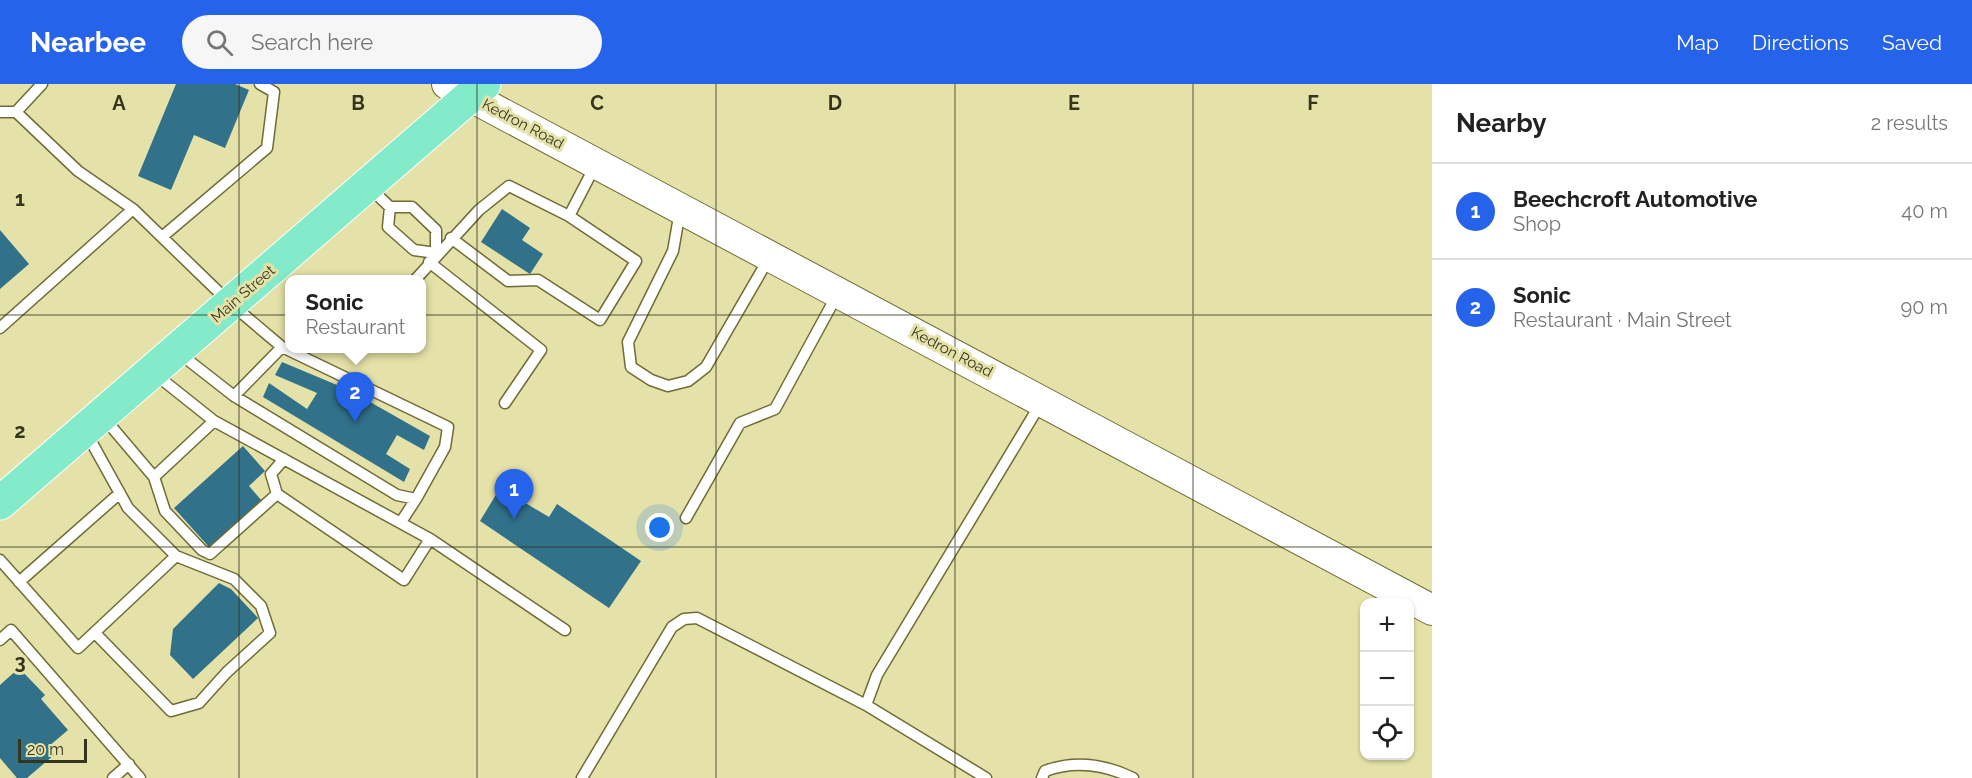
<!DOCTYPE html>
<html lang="en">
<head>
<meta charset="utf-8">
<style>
	body { margin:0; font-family:Raleway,sans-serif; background:#f6f6f6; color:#222 }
	.controls { position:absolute; right:18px; bottom:18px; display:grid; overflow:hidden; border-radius:12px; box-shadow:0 2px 4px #0004 }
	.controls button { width:54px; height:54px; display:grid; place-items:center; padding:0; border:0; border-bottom:2px solid #e0e0e0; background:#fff; color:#222; font:30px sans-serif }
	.scale { position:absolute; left:18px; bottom:15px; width:69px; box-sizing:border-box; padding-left:6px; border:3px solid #35341d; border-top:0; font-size:16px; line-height:21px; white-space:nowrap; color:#35341d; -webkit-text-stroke:4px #e5e2a9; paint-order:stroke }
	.you { position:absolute; left:660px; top:444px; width:21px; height:21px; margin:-15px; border:4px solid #fff; border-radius:50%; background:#1a73e8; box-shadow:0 0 0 9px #1a73e833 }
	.badge { display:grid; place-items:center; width:39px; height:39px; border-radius:50%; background:#2563eb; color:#fff; font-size:20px; font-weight:700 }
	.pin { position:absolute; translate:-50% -50px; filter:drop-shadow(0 2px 3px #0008) }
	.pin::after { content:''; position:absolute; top:32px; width:21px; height:18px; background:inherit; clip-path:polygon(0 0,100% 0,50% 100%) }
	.popup { position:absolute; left:285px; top:191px; width:141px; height:78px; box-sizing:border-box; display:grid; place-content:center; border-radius:12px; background:#fff; filter:drop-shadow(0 2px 4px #0005); font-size:20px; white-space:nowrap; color:#767676 }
	.popup b { font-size:22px; color:#222 }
	.popup::after { content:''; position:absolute; left:50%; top:100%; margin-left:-12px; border:12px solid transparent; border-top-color:#fff }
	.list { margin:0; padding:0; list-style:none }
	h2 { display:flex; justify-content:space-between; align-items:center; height:78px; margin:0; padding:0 24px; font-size:26px }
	h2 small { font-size:20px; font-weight:400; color:#767676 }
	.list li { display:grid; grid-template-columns:39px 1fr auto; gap:18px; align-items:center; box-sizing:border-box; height:96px; padding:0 24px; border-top:2px solid #e0e0e0 }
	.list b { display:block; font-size:22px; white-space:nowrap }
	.list p { margin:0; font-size:20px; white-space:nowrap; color:#767676 }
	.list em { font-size:20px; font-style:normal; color:#767676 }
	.icon { flex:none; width:33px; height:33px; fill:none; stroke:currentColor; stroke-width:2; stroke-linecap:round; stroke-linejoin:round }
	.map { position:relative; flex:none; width:1432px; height:694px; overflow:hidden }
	header { display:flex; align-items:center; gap:36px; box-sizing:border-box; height:84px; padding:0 30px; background:#2563eb; color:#fff }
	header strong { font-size:28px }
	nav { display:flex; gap:33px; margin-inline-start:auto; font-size:21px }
	.search { width:420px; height:54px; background:#f6f6f6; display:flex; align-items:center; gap:15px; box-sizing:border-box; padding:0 21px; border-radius:33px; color:#767676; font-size:22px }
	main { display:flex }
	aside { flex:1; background:#fff }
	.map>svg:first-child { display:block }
</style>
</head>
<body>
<header>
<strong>Nearbee</strong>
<div class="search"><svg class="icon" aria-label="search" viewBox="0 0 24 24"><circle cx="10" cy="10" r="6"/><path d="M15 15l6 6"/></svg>Search here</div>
<nav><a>Map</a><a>Directions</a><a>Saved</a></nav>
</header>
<main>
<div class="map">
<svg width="1432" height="694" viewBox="0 0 1432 694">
	<rect width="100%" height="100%" fill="#e5e2a9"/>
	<path fill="#317189" d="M176 0H235L249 6 225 64 194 51 171 106 138 92Z
		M502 125 530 144 522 156 543 170 530 190 481 158Z
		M0 146 29 180 0 205Z
		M282 278 349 306 430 352 424 366 397 351 386 370 410 385 404 398 263 313 269 299 307 325 317 309 275 291Z
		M243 362 265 387 249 402 262 417 209 463 174 424Z
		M500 404 549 433 557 420 641 477 609 524 480 437Z
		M219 499 231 505 258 534 193 595 170 571 173 545Z
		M19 584 45 611 41 615 68 646 48 663 54 671 27 694H17L0 674V601Z"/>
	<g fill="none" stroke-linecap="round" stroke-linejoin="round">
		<defs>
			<path id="lane" d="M0 28H16L42 0
				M16 28 78 87 133 125
				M370 104 390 123H412L436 146V169L414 166 388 143 390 123
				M680 127 673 167 628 258 631 283 651 296 668 302 688 297 706 283 769 174
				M162 153 267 64 274 8 260 0
				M451 154 508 197 538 196 600 236 636 177 569 132
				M429 178 541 266 505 319
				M415 196 479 126 509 102 569 132 595 82
				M0 244 133 125 231 220 282 263 448 343 445 363 416 415 397 411 234 312 179 269
				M234 312 282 263
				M104 334 154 393 214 337 155 290
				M214 337 430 455 565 546
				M154 393 165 427 202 466 210 470 277 410 404 496 430 455
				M277 410 271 390 284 375
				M686 434 740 339 775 325 837 211
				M401 438 416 415
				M0 476 78 564 176 472 128 424 87 350
				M19 498 120 409
				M95 549 171 627 199 619 227 588 270 549 261 522 234 495 176 472
				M0 556 11 546 140 694
				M866 621 986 694
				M113 694 129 680
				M582 694 672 543 684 535 697 534 866 621 877 591 1041 319
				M1042 694 1045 687C1075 676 1104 680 1133 694"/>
			<path id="secondary" d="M447 0 1432 526"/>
			<path id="primary" d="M0 419 484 0"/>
		</defs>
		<use href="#lane" stroke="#6f6c36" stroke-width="13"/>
		<use href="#secondary" stroke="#6f6c36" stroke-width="32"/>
		<use href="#primary" stroke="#fff" stroke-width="35"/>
		<use href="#lane" stroke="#fff" stroke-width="10"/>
		<use href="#secondary" stroke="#fff" stroke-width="30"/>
		<use href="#primary" stroke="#83ebc9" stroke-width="33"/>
	</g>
	<path fill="none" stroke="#35341d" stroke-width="1.5" stroke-opacity="0.55" d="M239 0V694M477 0V694M716 0V694M955 0V694M1193 0V694M0 231H1432M0 463H1432"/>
	<g text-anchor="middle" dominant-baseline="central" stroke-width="6" stroke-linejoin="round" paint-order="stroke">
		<g font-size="15" fill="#35341d" stroke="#e5e2a9">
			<text transform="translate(523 40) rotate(28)">Kedron Road</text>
			<text transform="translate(243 210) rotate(-41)">Main Street</text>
			<text transform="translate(952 268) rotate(28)">Kedron Road</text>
		</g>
	</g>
	<g font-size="20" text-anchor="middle" font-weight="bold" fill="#35341d" stroke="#e5e2a9" stroke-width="6" stroke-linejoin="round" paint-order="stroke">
		<text x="119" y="26">A</text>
		<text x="358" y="26">B</text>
		<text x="597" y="26">C</text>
		<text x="835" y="26">D</text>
		<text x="1074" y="26">E</text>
		<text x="1313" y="26">F</text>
		<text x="20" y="122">1</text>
		<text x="20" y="354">2</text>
		<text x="20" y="585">3</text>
	</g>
</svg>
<div class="controls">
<button>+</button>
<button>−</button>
<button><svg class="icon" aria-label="locate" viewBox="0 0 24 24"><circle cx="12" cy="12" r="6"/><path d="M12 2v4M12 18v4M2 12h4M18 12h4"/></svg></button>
</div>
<div class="scale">20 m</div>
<div class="you"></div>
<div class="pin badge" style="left:514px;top:435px">1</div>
<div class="pin badge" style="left:355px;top:338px">2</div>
<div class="popup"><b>Sonic</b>Restaurant</div>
</div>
<aside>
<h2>Nearby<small>2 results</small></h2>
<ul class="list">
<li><span class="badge">1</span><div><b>Beechcroft Automotive</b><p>Shop</p></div><em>40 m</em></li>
<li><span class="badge">2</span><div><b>Sonic</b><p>Restaurant · Main Street</p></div><em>90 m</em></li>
</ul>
</aside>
</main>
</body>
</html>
